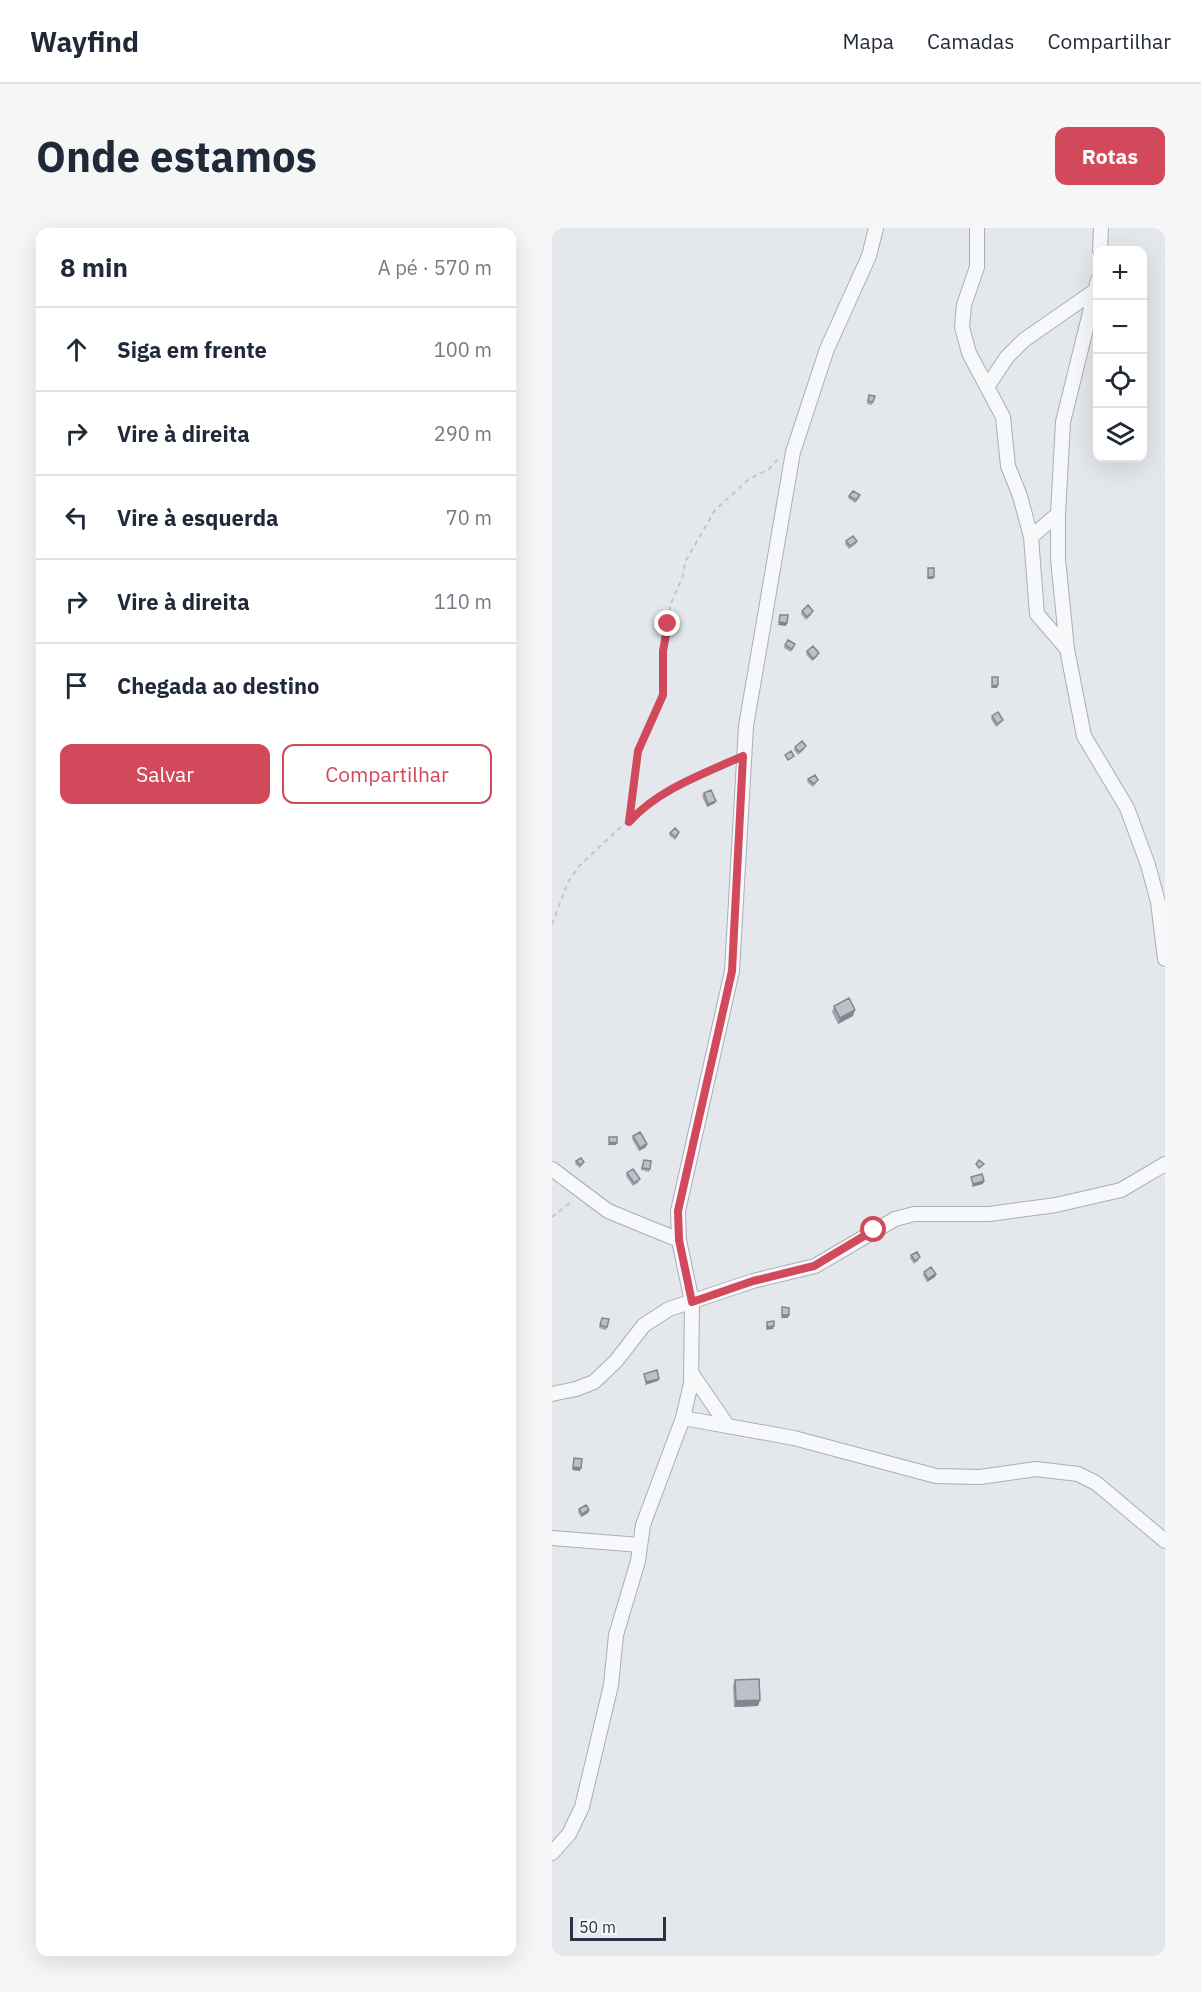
<!DOCTYPE html>
<html lang="pt">
<head>
<meta charset="utf-8">
<style>
	body { margin:0; font-family:"IBM Plex Sans",sans-serif; background:#f6f6f7; color:#1f2937 }
	.controls { position:absolute; right:18px; top:18px; display:grid; overflow:hidden; border-radius:12px; box-shadow:0 6px 24px #0002 }
	.controls button { width:54px; height:54px; display:grid; place-items:center; padding:0; border:0; border-bottom:2px solid #e0e1e3; background:#fff; color:#1f2937; font:30px sans-serif }
	.scale { position:absolute; left:18px; bottom:15px; width:96px; box-sizing:border-box; padding-left:6px; border:3px solid #2b3445; border-top:0; font-size:16px; line-height:21px; white-space:nowrap; color:#2b3445; -webkit-text-stroke:4px #f4f6f9; paint-order:stroke }
	.stop { position:absolute; width:18px; height:18px; margin:-14px; border:4px solid #d1495b; border-radius:50%; background:#fff }
	.stop.end { background:#d1495b; border-color:#fff; box-shadow:0 2px 6px #0008 }
	.list { margin:0; padding:0; list-style:none }
	h2 { display:flex; justify-content:space-between; align-items:center; height:78px; margin:0; padding:0 24px; font-size:26px }
	h2 small { font-size:20px; font-weight:400; color:#747a83 }
	.list li { display:grid; grid-template-columns:39px 1fr auto; gap:18px; align-items:center; box-sizing:border-box; height:84px; padding:0 24px; border-top:2px solid #e0e1e3 }
	.list b { display:block; font-size:22px; white-space:nowrap }
	.list em { font-size:20px; font-style:normal; color:#747a83 }
	.actions { display:flex; gap:12px; padding:18px 24px }
	.actions a { flex:1; padding:14px 0; border:2px solid #d1495b; border-radius:12px; text-align:center; font-size:21px; color:#d1495b }
	.actions .main { background:#d1495b; color:#fff }
	.icon { flex:none; width:33px; height:33px; fill:none; stroke:currentColor; stroke-width:2; stroke-linecap:round; stroke-linejoin:round }
	.map { position:relative; flex:none; width:613px; height:1728px; overflow:hidden; border-radius:12px }
	header { display:flex; align-items:center; gap:36px; box-sizing:border-box; height:84px; padding:0 30px; background:#fff; border-bottom:2px solid #e0e1e3 }
	header strong { font-size:28px }
	nav { display:flex; gap:33px; margin-inline-start:auto; font-size:21px }
	.intro { display:flex; align-items:center; justify-content:space-between; box-sizing:border-box; height:144px; padding:0 36px }
	h1 { margin:0; font-size:42px }
	.button { padding:15px 27px; border-radius:12px; background:#d1495b; color:#fff; font-size:21px; font-weight:700 }
	main { display:flex; gap:36px; padding:0 36px }
	aside { flex:1; background:#fff; border-radius:12px; box-shadow:0 6px 24px #0002 }
	.map>svg:first-child { display:block }
</style>
</head>
<body>
<header>
<strong>Wayfind</strong>
<nav><a>Mapa</a><a>Camadas</a><a>Compartilhar</a></nav>
</header>
<div class="intro"><h1>Onde estamos</h1><a class="button">Rotas</a></div>
<main>
<aside>
<h2>8 min<small>A pé · 570 m</small></h2>
<ul class="list">
<li><svg class="icon" aria-label="ahead" viewBox="0 0 24 24"><path d="M12 20V5M6 11l6-6 6 6"/></svg><div><b>Siga em frente</b></div><em>100 m</em></li>
<li><svg class="icon" aria-label="right" viewBox="0 0 24 24"><path d="M7 20v-9h11M14 6l5 5-5 5"/></svg><div><b>Vire à direita</b></div><em>290 m</em></li>
<li><svg class="icon" aria-label="left" viewBox="0 0 24 24"><path d="M17 20v-9H6M10 6l-5 5 5 5"/></svg><div><b>Vire à esquerda</b></div><em>70 m</em></li>
<li><svg class="icon" aria-label="right" viewBox="0 0 24 24"><path d="M7 20v-9h11M14 6l5 5-5 5"/></svg><div><b>Vire à direita</b></div><em>110 m</em></li>
<li><svg class="icon" aria-label="arrive" viewBox="0 0 24 24"><path d="M6 21V4h12l-3 4 3 4H6"/></svg><div><b>Chegada ao destino</b></div></li>
</ul>
<div class="actions"><a class="main">Salvar</a><a>Compartilhar</a></div>
</aside>
<div class="map">
<svg width="613" height="1728" viewBox="0 0 613 1728">
	<rect width="100%" height="100%" fill="#e4e7ec"/>
	<g fill="none" stroke-linecap="round" stroke-linejoin="round">
		<defs>
			<path id="minor" d="M425 0V39L412 77 410 99 417 125 451 189 456 238 468 268 479 309 485 386 515 421
				M548 22 549 0
				M546 52 511 194 506 286V331L515 421 532 508 575 580 596 637 606 674 613 731
				M435 159 455 129 472 112 544 62
				M479 309 506 286
				M0 941 56 983 127 1012
				M140 1146 175 1197
				M0 1166 24 1161 42 1154 64 1133 92 1097 117 1081 201 1053 263 1038 343 991 362 986H437L504 977 569 962 613 936
				M131 1190 242 1210 384 1248 428 1249 484 1241 526 1246 544 1255 613 1313
				M0 1310 88 1317
				M0 1625 17 1606 30 1579 59 1457 64 1407 86 1333 91 1297 131 1190 139 1155 140 1074 127 1012 126 983 180 743 194 498 241 224 275 121 317 28 324 0"/>
		</defs>
		<use href="#minor" stroke="#a9aeb7" stroke-width="16"/>
		<path stroke="#c2c5cb" stroke-width="2" stroke-dasharray="4.5 4.5" stroke-linecap="butt" d="M77 593 86 523 111 467V423L119 375 131 348 133 334 163 282 197 251 217 241 226 231
			M0 696 16 654 28 637 88 581 118 562 178 534
			M0 989 20 973"/>
		<use href="#minor" stroke="#f7f8fa" stroke-width="14"/>
	</g>
	<path fill="#a1a5ae" d="M317 167 323 168 320 177 315 176Z
		M297 268 307 270 303 275 296 270Z
		M294 313H305L304 316 297 321 293 316Z
		M250 383 260 386 254 392 249 386Z
		M243 416 239 424 232 420 233 417Z
		M255 423 266 428 260 433 254 426Z
		M440 488 450 494 444 499 439 491Z
		M243 519 253 521 246 527 242 522Z
		M256 551 266 552 261 559 255 554Z
		M152 565 163 575 155 579 150 568Z
		M118 605 126 607 123 612 117 607Z
		M282 778 301 788 286 796 280 784Z
		M81 908 94 919 87 923 80 911Z
		M92 932 98 941 97 944 89 942Z
		M24 933 32 934 28 940 23 936Z
		M75 945 87 954 81 958 74 948Z
		M359 1027 367 1032 362 1036 358 1030Z
		M372 1044 384 1046 383 1049 375 1054 371 1047Z
		M50 1090 55 1099 54 1102 47 1100Z
		M27 1281 37 1282 36 1285 29 1289 26 1284Z
		M183 1452 208 1472 206 1478 182 1479 181 1458Z"/>
	<path fill="#83868d" d="M376 349H382L381 351H375Z
		M227 394 235 395 234 398 226 397Z
		M446 457 445 460H439L440 458Z
		M164 573 163 575 155 579 156 576Z
		M303 782 301 788 286 796 288 790Z
		M57 914 65 915 64 917H56Z
		M95 916 94 919 87 923 88 920Z
		M432 953 431 956 420 959 421 956Z
		M384 1046 383 1049 375 1054 376 1051Z
		M230 1087H237L236 1090H229Z
		M222 1098 221 1101 214 1102 215 1099Z
		M107 1151 106 1153 93 1157 94 1154Z
		M21 1239 29 1240 28 1243 20 1242Z
		M37 1282 36 1285 29 1289 30 1286Z
		M208 1472 206 1478 182 1479 184 1473Z"/>
	<path fill="#bbc0ca" stroke="#83868d" stroke-width="1.5" d="M317 167 323 168 321 174 316 173Z
		M301 263 308 267 304 272 297 268Z
		M301 308 305 313 298 318 294 313Z
		M376 340H382V349H376Z
		M256 377 261 383 255 389 250 383Z
		M228 387H236L235 395 227 394Z
		M236 412 243 416 240 421 233 417Z
		M261 418 267 425 261 431 255 423Z
		M440 449H446V457L440 458Z
		M446 484 451 492 445 496 440 488Z
		M250 513 254 518 247 524 243 519Z
		M239 523 242 528 236 532 233 527Z
		M263 547 266 552 262 556 256 551Z
		M159 562 164 573 156 576 152 565Z
		M123 600 127 604 124 609 118 605Z
		M297 770 303 782 288 790 282 778Z
		M88 904 95 916 88 920 81 908Z
		M57 909H65V915L57 914Z
		M29 930 32 934 29 937 24 933Z
		M92 932 99 933 98 941 90 940Z
		M427 932 432 936 427 940 424 936Z
		M81 941 88 951 82 955 75 945Z
		M430 946 432 953 421 956 419 949Z
		M365 1024 368 1029 363 1033 359 1027Z
		M379 1039 384 1046 376 1051 372 1044Z
		M230 1079 237 1080V1087H230Z
		M50 1090 57 1091 55 1099 48 1097Z
		M222 1093V1098L215 1099V1094Z
		M105 1142 107 1151 94 1154 92 1146Z
		M22 1230 30 1231 29 1240 21 1239Z
		M34 1277 37 1282 30 1286 27 1281Z
		M207 1451 208 1472 184 1473 183 1452Z"/>
	<g fill="none" stroke-linecap="round" stroke-linejoin="round">
		<path stroke="#d1495b" stroke-width="8" d="M116 396 111 423V467L86 523 77 594C107 561 151 546 191 528L180 743 126 983 127 1012 140 1074 201 1053 262 1038 322 1002"/>
	</g>
</svg>
<div class="controls">
<button>+</button>
<button>−</button>
<button><svg class="icon" aria-label="locate" viewBox="0 0 24 24"><circle cx="12" cy="12" r="6"/><path d="M12 2v4M12 18v4M2 12h4M18 12h4"/></svg></button>
<button><svg class="icon" aria-label="layers" viewBox="0 0 24 24"><path d="M12 4l9 5-9 5-9-5zM3 14l9 5 9-5"/></svg></button>
</div>
<div class="scale">50 m</div>
<div class="stop" style="left:322px;top:1002px"></div>
<div class="stop end" style="left:116px;top:396px"></div>
</div>
</main>
</body>
</html>
